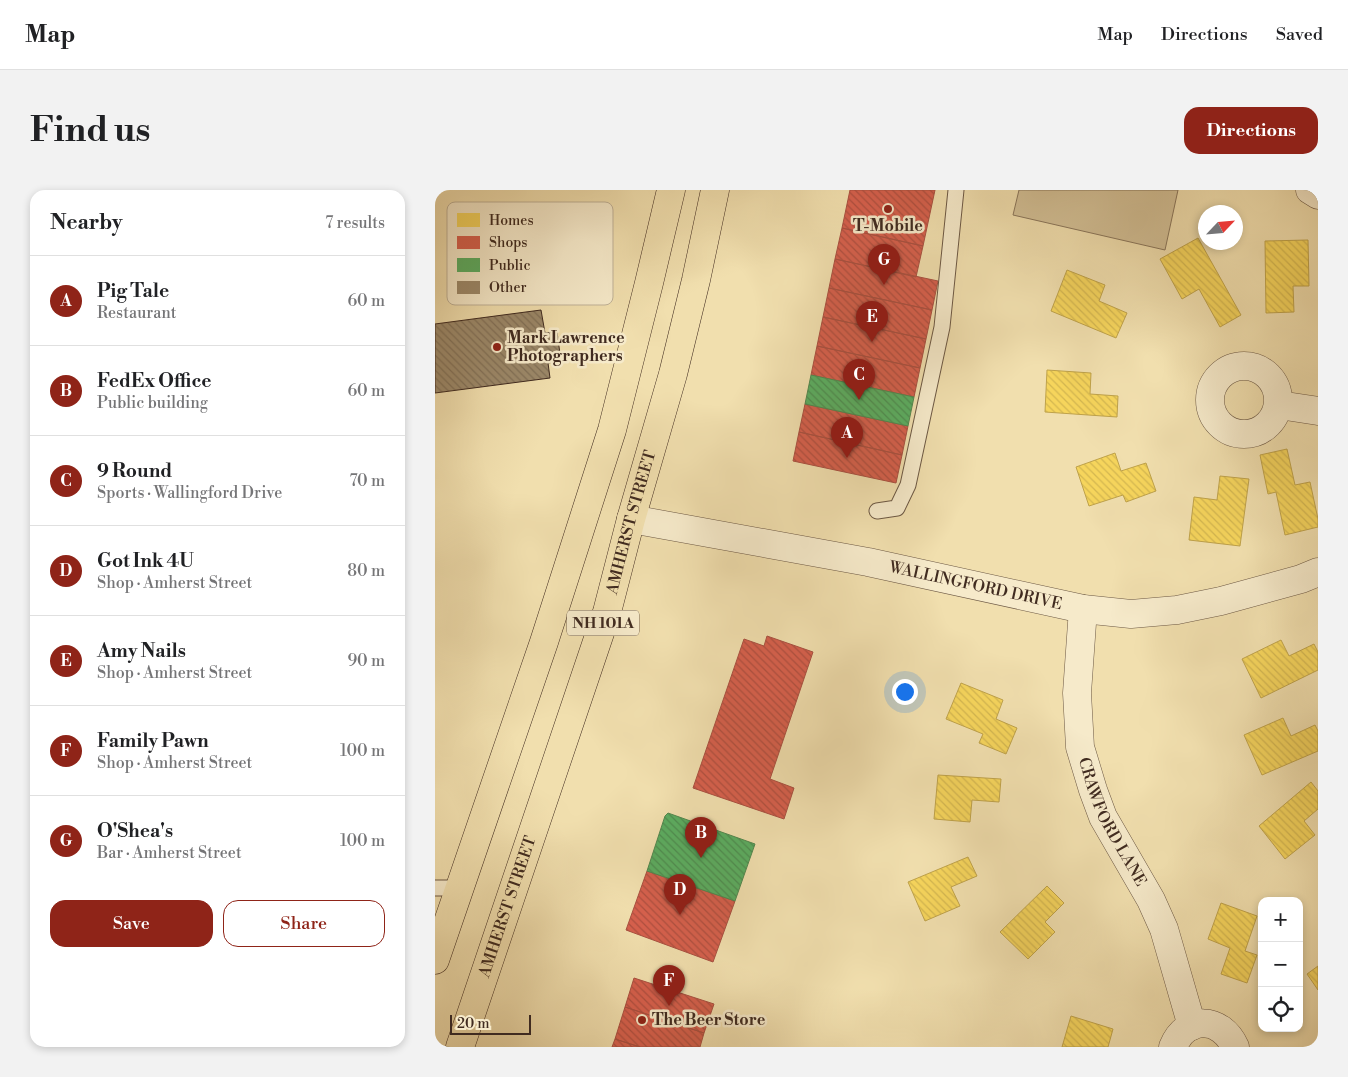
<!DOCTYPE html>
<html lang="en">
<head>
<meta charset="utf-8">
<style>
	body { margin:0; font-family:"Libre Bodoni",serif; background:#f2f2f2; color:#202124 }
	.controls { position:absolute; right:15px; bottom:15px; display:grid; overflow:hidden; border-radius:10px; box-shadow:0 2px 8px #0003 }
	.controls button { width:45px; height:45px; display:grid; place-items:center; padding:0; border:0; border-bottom:1px solid #e0e0e0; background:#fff; color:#202124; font:25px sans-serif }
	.compass { position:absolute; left:763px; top:15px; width:45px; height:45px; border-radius:50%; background:#fff; box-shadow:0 2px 8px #0003; rotate:64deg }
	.scale { position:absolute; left:15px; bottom:12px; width:81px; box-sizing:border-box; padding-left:5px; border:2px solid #402b20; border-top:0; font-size:14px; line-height:18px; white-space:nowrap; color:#402b20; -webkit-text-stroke:4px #f6eaca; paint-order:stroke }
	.you { position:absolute; left:469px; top:501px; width:18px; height:18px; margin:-12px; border:4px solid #fff; border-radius:50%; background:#1a73e8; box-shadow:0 0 0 8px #1a73e833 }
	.badge { display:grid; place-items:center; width:32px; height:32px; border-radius:50%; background:#8f2418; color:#fff; font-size:16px; font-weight:700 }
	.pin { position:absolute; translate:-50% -41px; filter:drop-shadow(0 1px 2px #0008) }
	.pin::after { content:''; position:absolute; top:26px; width:18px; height:15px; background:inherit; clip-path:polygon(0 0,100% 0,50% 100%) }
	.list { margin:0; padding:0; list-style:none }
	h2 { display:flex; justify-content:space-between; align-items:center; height:65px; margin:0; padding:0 20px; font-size:21px }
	h2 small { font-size:16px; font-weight:400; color:#757577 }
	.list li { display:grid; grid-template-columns:32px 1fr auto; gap:15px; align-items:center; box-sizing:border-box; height:90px; padding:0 20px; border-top:1px solid #e0e0e0 }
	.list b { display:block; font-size:19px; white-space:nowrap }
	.list p { margin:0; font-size:16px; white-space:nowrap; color:#757577 }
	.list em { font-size:16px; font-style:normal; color:#757577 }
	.actions { display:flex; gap:10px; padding:15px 20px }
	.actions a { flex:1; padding:11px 0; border:1px solid #8f2418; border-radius:15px; text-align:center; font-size:18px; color:#8f2418 }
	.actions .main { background:#8f2418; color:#fff }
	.icon { flex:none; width:28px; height:28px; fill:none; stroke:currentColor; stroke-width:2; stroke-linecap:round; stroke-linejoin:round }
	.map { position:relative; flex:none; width:883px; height:857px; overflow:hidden; border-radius:15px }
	header { display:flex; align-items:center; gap:30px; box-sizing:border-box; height:70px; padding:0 25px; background:#fff; border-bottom:1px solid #e0e0e0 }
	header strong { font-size:24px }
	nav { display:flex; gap:28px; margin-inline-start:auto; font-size:18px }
	.intro { display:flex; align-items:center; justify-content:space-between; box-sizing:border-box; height:120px; padding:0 30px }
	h1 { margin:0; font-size:35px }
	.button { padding:12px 22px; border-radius:15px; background:#8f2418; color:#fff; font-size:18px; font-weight:700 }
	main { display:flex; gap:30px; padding:0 30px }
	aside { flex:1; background:#fff; border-radius:15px; box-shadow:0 2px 8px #0003 }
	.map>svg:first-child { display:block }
</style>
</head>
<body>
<header>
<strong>Map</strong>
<nav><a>Map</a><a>Directions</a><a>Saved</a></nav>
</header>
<div class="intro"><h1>Find us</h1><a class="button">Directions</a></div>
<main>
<aside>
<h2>Nearby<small>7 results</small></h2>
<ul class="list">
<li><span class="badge">A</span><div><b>Pig Tale</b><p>Restaurant</p></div><em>60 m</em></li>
<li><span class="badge">B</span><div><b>FedEx Office</b><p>Public building</p></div><em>60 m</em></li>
<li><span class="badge">C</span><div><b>9 Round</b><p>Sports · Wallingford Drive</p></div><em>70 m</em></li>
<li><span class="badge">D</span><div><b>Got Ink 4U</b><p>Shop · Amherst Street</p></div><em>80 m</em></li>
<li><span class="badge">E</span><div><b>Amy Nails</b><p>Shop · Amherst Street</p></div><em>90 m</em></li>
<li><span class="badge">F</span><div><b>Family Pawn</b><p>Shop · Amherst Street</p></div><em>100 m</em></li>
<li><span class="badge">G</span><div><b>O'Shea's</b><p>Bar · Amherst Street</p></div><em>100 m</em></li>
</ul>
<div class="actions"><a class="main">Save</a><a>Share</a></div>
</aside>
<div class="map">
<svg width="883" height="857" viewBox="0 0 883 857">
	<defs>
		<pattern id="homes-back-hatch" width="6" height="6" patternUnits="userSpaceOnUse" patternTransform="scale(1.25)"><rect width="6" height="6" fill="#f6d55c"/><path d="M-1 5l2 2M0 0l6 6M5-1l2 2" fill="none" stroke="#d4b750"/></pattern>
		<pattern id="shops-back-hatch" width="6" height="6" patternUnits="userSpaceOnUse" patternTransform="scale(1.25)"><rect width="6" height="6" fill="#d6604d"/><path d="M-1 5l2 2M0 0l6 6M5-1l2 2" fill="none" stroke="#af4f40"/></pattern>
		<pattern id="public-back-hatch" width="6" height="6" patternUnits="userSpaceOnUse" patternTransform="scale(1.25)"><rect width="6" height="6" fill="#5aae61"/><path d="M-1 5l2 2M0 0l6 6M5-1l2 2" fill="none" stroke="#4c8e50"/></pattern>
		<pattern id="building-back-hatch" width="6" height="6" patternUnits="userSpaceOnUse" patternTransform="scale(1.25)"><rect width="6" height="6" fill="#9c896a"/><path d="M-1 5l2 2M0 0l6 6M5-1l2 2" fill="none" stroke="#817057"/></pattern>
	</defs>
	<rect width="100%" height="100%" fill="#f1dfae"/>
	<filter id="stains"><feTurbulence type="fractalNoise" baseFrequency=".004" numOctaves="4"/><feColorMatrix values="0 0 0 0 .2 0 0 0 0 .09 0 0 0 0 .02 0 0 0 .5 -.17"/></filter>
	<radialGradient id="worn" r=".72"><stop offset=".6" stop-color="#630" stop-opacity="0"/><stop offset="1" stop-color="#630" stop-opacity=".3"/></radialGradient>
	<path fill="#d3c096" stroke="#8a765b" d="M584 0H743L730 60 578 25Z"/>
	<path fill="url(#homes-back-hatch)" stroke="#bfa24a" d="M763 48 806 125 785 137 764 99 747 109 725 69Z
		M873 50 874 96H858L859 122 831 123 830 51Z
		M632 80 670 95 664 111 692 123 681 148 616 121Z
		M612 180 656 183 655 204 683 206 682 227 610 222Z
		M852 259 860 295 875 292 883 329V337L850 345 841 302 833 304 825 265Z
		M680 263 686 281 711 273 721 301 691 312 688 305 654 316 641 277Z
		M785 286 814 289 805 356 754 350 759 307 782 310Z
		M846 450 854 466 879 454 883 462V480L826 508 807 469Z
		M526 493 568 510 561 529 582 538 571 564 544 553 548 544 511 529Z
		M848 528 856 546 880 535 883 541V561L827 585 809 545Z
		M503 585 566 589 564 612 537 610 535 632 499 629Z
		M876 592 883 601V619L869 631 880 645 850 669 824 636Z
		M533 667 542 686 516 697 525 716 490 731 473 692Z
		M612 696 629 713 610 732 620 742 593 769 565 742Z
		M786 713 822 726 810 761 822 765 812 793 786 784 795 758 773 749Z
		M883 776V800L872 784Z
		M636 826 678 839 673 857H627Z"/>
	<path fill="url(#shops-back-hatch)" stroke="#a95040" d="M415 0H500L488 56 407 38Z
		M407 38 488 56 481 87 400 69Z
		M400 69 503 91 497 120 394 98Z
		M394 98 497 120 491 149 388 127Z
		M388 127 491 149 485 178 382 156Z
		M382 156 485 178 479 207 376 185Z
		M370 214 473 236 467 265 364 242Z
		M364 242 467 265 461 293 358 271Z
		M332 446 378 462 335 589 359 598 349 629 258 598 309 449 329 456Z
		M212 681 300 711 278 772 191 740Z
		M199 788 279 814 269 843 190 817Z
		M190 817 269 843 265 857H205L180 849Z
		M180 849 205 857H177Z"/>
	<path fill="url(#public-back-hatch)" stroke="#52874e" d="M376 185 479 207 473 236 370 214Z
		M233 623 320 654 300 711 212 681 230 626Z"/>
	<path fill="url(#building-back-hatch)" stroke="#402b20" d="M106 120 110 143 122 142 126 171 113 173 115 188 0 203V134Z"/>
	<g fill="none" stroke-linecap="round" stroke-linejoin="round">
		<defs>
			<path id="service" d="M442 321 462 318 473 295 507 137 521 0
				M0 698H25"/>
			<g id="minor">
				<path d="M875 0 883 5"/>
				<circle cx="809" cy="210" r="34"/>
				<path d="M844 215 883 221"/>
				<path id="s1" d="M196 329 433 372 648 419 696 424 742 420 786 411 866 389 883 382"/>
				<path id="s2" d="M648 419 642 503 645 557 658 600 668 627 716 710 729 739 757 836"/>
				<path d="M738 857C751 825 786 826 800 857"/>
			</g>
			<g id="trunk">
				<path d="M0 770 109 452 177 240 214 93 236 0"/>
				<path id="s3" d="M25 857 172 422 196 329 238 184 261 90 280 0"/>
			</g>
		</defs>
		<use href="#service" stroke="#6c5844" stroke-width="17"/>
		<use href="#minor" stroke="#6c5844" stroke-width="29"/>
		<use href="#trunk" stroke="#402b20" stroke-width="29"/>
		<use href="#service" stroke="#f6eaca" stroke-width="15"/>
		<use href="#minor" stroke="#f6eaca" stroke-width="28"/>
		<use href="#trunk" stroke="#f1dfae" stroke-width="28"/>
	</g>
	<g fill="#8f2418" stroke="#f6eaca" stroke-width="2">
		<circle cx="453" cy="19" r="5"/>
		<circle cx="62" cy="157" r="5"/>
		<circle cx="207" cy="830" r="5"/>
	</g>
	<g text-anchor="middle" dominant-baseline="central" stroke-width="5" stroke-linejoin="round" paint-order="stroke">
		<rect fill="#f6eaca" stroke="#776453" stroke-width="1" x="132" y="420.5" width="72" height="25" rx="4"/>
		<g font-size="15" font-weight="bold" fill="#402b20">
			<text x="168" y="433">NH 101A</text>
		</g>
		<g font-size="16" font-weight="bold" fill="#402b20" stroke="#f6eaca" text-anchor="start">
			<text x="453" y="36" text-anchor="middle">T-Mobile</text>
			<text x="72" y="148">Mark Lawrence<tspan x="72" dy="18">Photographers</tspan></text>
			<text x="217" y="830">The Beer Store</text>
		</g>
		<g font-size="16" fill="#402b20" stroke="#f6eaca">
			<text stroke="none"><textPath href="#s3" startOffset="552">AMHERST STREET</textPath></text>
			<text stroke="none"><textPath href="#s1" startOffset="351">WALLINGFORD DRIVE</textPath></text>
			<text stroke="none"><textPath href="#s2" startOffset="220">CRAWFORD LANE</textPath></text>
			<text stroke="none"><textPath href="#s3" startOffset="148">AMHERST STREET</textPath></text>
		</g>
	</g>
	<rect x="12" y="12" width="166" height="103" rx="8" fill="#f6eaca" stroke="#bfb197" stroke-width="1"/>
	<rect x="22" y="23" width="23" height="14" fill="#f6d55c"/>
	<rect x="22" y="46" width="23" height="13" fill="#d6604d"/>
	<rect x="22" y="68" width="23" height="14" fill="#5aae61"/>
	<rect x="22" y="91" width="23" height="13" fill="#9c896a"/>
	<g font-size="14" fill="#402b20">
		<text x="54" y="35">Homes</text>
		<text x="54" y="57">Shops</text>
		<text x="54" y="80">Public</text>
		<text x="54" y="102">Other</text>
	</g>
	<rect width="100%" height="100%" filter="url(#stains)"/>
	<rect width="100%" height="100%" fill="url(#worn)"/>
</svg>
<div class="controls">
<button>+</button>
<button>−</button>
<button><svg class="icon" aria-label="locate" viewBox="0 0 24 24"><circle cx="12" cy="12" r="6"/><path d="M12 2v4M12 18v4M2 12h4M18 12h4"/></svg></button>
</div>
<svg class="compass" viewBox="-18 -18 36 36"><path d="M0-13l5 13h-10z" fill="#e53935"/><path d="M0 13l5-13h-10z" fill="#757577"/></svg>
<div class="scale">20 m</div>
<div class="you"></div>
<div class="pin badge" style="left:412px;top:268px">A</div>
<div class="pin badge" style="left:266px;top:668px">B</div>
<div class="pin badge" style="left:424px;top:210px">C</div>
<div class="pin badge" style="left:245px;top:725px">D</div>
<div class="pin badge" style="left:437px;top:152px">E</div>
<div class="pin badge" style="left:234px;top:816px">F</div>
<div class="pin badge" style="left:449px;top:95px">G</div>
</div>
</main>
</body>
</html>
